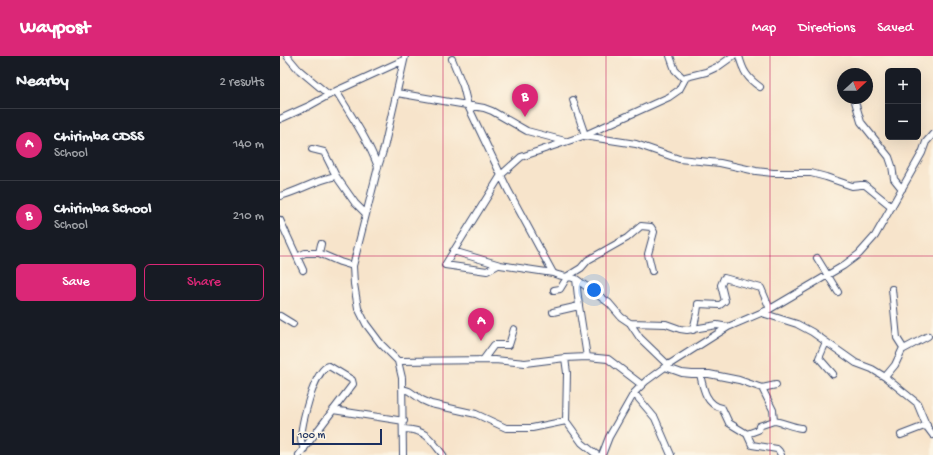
<!DOCTYPE html>
<html lang="en">
<head>
<meta charset="utf-8">
<style>
	body { margin:0; font-family:"Gochi Hand",sans-serif; background:#242831; color:#f1f3f6 }
	.controls { position:absolute; right:12px; top:12px; display:grid; overflow:hidden; border-radius:6px; box-shadow:0 4px 16px #0002 }
	.controls button { width:36px; height:36px; display:grid; place-items:center; padding:0; border:0; border-bottom:1px solid #363941; background:#171b24; color:#f1f3f6; font:20px sans-serif }
	.compass { position:absolute; left:557px; top:12px; width:36px; height:36px; border-radius:50%; background:#171b24; box-shadow:0 4px 16px #0002; rotate:68deg }
	.scale { position:absolute; left:12px; bottom:10px; width:90px; box-sizing:border-box; padding-left:4px; border:2px solid #1b2f5e; border-top:0; font-size:11px; line-height:14px; white-space:nowrap; color:#1b2f5e; -webkit-text-stroke:3px #fcf5e5; paint-order:stroke }
	.you { position:absolute; left:314px; top:234px; width:14px; height:14px; margin:-10px; border:3px solid #fff; border-radius:50%; background:#1a73e8; box-shadow:0 0 0 6px #1a73e833 }
	.badge { display:grid; place-items:center; width:26px; height:26px; border-radius:50%; background:#db2777; color:#fff; font-size:13px; font-weight:700 }
	.pin { position:absolute; translate:-50% -33px; filter:drop-shadow(0 1px 2px #0008) }
	.pin::after { content:''; position:absolute; top:21px; width:14px; height:12px; background:inherit; clip-path:polygon(0 0,100% 0,50% 100%) }
	.list { margin:0; padding:0; list-style:none }
	h2 { display:flex; justify-content:space-between; align-items:center; height:52px; margin:0; padding:0 16px; font-size:17px }
	h2 small { font-size:13px; font-weight:400; color:#9ea1a6 }
	.list li { display:grid; grid-template-columns:26px 1fr auto; gap:12px; align-items:center; box-sizing:border-box; height:72px; padding:0 16px; border-top:1px solid #363941 }
	.list b { display:block; font-size:15px; white-space:nowrap }
	.list p { margin:0; font-size:13px; white-space:nowrap; color:#9ea1a6 }
	.list em { font-size:13px; font-style:normal; color:#9ea1a6 }
	.actions { display:flex; gap:8px; padding:12px 16px }
	.actions a { flex:1; padding:9px 0; border:1px solid #db2777; border-radius:6px; text-align:center; font-size:14px; color:#db2777 }
	.actions .main { background:#db2777; color:#fff }
	.map { position:relative; flex:none; width:653px; height:399px; overflow:hidden }
	header { display:flex; align-items:center; gap:24px; box-sizing:border-box; height:56px; padding:0 20px; background:#db2777; color:#fff }
	header strong { font-size:19px }
	nav { display:flex; gap:22px; margin-inline-start:auto; font-size:14px }
	main { display:flex }
	aside { flex:1; background:#171b24 }
	.map>svg:first-child { display:block }
</style>
</head>
<body>
<header>
<strong>Waypost</strong>
<nav><a>Map</a><a>Directions</a><a>Saved</a></nav>
</header>
<main>
<aside>
<h2>Nearby<small>2 results</small></h2>
<ul class="list">
<li><span class="badge">A</span><div><b>Chirimba CDSS</b><p>School</p></div><em>140 m</em></li>
<li><span class="badge">B</span><div><b>Chirimba School</b><p>School</p></div><em>210 m</em></li>
</ul>
<div class="actions"><a class="main">Save</a><a>Share</a></div>
</aside>
<div class="map">
<svg width="653" height="399" viewBox="0 0 653 399">
	<rect width="100%" height="100%" fill="#fcf5e5"/>
	<filter id="ink" filterUnits="userSpaceOnUse"><feTurbulence type="fractalNoise" baseFrequency=".025" numOctaves="2"/><feDisplacementMap in="SourceGraphic" scale="8" xChannelSelector="R" yChannelSelector="G"/><feConvolveMatrix kernelMatrix="1 2 1 2 8 2 1 2 1" color-interpolation-filters="sRGB"/></filter>
	<filter id="wash" filterUnits="userSpaceOnUse"><feTurbulence type="fractalNoise" baseFrequency=".012" numOctaves="4" result="noise"/><feDisplacementMap in="SourceGraphic" scale="16" xChannelSelector="R" yChannelSelector="G"/><feGaussianBlur stdDeviation="0.9" result="paint"/><feColorMatrix in="noise" values="0 0 0 0 0 0 0 0 0 0 0 0 0 0 0 0 0 1.4 0 .05"/><feComposite in="paint" operator="in"/></filter>
	<g filter="url(#wash)">
		<rect width="100%" height="100%" fill="#f7e4cb"/>
	</g>
	<g filter="url(#ink)">
		<g fill="none" stroke-linecap="round" stroke-linejoin="round">
			<defs>
				<path id="street" d="M7 0 18 13 49 39
					M390 0 395 14 404 23
					M459 0C463 15 467 22 480 31
					M172 3 183 30 188 50 228 134 273 217C280 221 287 220 296 223L299 250 307 301
					M56 35C71 59 88 84 98 111
					M117 37 204 52 212 55 247 75 285 85
					M574 42 581 66 609 101 612 110 614 123 622 133
					M293 44 305 79
					M0 63 29 50 56 35 124 4
					M304 80 356 88 399 103 440 107 476 115 493 117H531L546 121 572 130 581 129H585L612 151
					M32 93 44 96 56 120
					M0 140C19 135 36 124 56 120L75 147 86 158
					M0 164 23 214
					M173 195 220 209 273 217
					M39 197 60 206 73 210
					M17 201 25 197H39L41 188
					M537 202 558 236
					M218 209 207 215 165 209 221 119 241 101 303 80 389 41 399 34 406 21 426 16 439 10 453 0
					M296 223 329 247 341 261 350 267 386 268 400 273 407 274 437 269 448 271
					M612 233 617 282 624 293
					M274 234 280 233 288 220 301 212 308 204 347 182 361 170 371 171 374 176 368 198 372 215
					M273 256 299 250
					M482 257 517 268 532 276 576 307 592 313 605 321 637 347 647 371 653 379
					M0 260 13 268
					M350 267 360 282 388 309
					M413 274C415 264 418 257 418 248L440 249 445 245 441 229 444 222 481 232 490 253
					M546 286 539 302 553 318
					M285 302 287 317 286 365 302 387 317 399
					M203 304 214 289H229L234 273
					M118 305 215 304 245 307 285 302 307 301 328 303 362 329
					M385 311 402 317 412 318H429L459 324 482 332 496 329
					M420 318C423 332 426 349 442 352L449 367 467 378 478 374 479 370 494 365
					M605 321 615 309 622 294 648 280
					M482 332 493 354 494 365C503 366 511 371 521 372
					M123 333 129 335 142 344 151 348 196 358 226 372H252L286 365
					M354 337 375 362 391 399
					M53 354 124 365
					M124 373C146 374 150 382 163 399
					M467 378 472 389 497 393 499 395 501 399
					M621 379 647 369
					M19 399 73 328 72 324 49 310C34 313 21 369 21 384 21 387 23 390 24 393
					M123 399 122 322 118 305 101 288 86 268 78 252 74 228 73 210 98 111 104 92 125 0
					M322 399 329 381 354 337 366 325 385 311 448 271 490 253 563 210 579 198 595 180 642 97 646 86 653 78"/>
			</defs>
			<use href="#street" stroke="#3c4a6e" stroke-width="8"/>
			<use href="#street" stroke="#fff" stroke-width="6"/>
		</g>
	</g>
	<path fill="none" stroke="#c2185b" stroke-width="1" stroke-opacity="0.55" d="M163 0V399M326 0V399M490 0V399M0 200H653"/>
</svg>
<div class="controls">
<button>+</button>
<button>−</button>
</div>
<svg class="compass" viewBox="-18 -18 36 36"><path d="M0-13l5 13h-10z" fill="#e53935"/><path d="M0 13l5-13h-10z" fill="#9ea1a6"/></svg>
<div class="scale">100 m</div>
<div class="you"></div>
<div class="pin badge" style="left:201px;top:285px">A</div>
<div class="pin badge" style="left:245px;top:61px">B</div>
</div>
</main>
</body>
</html>
